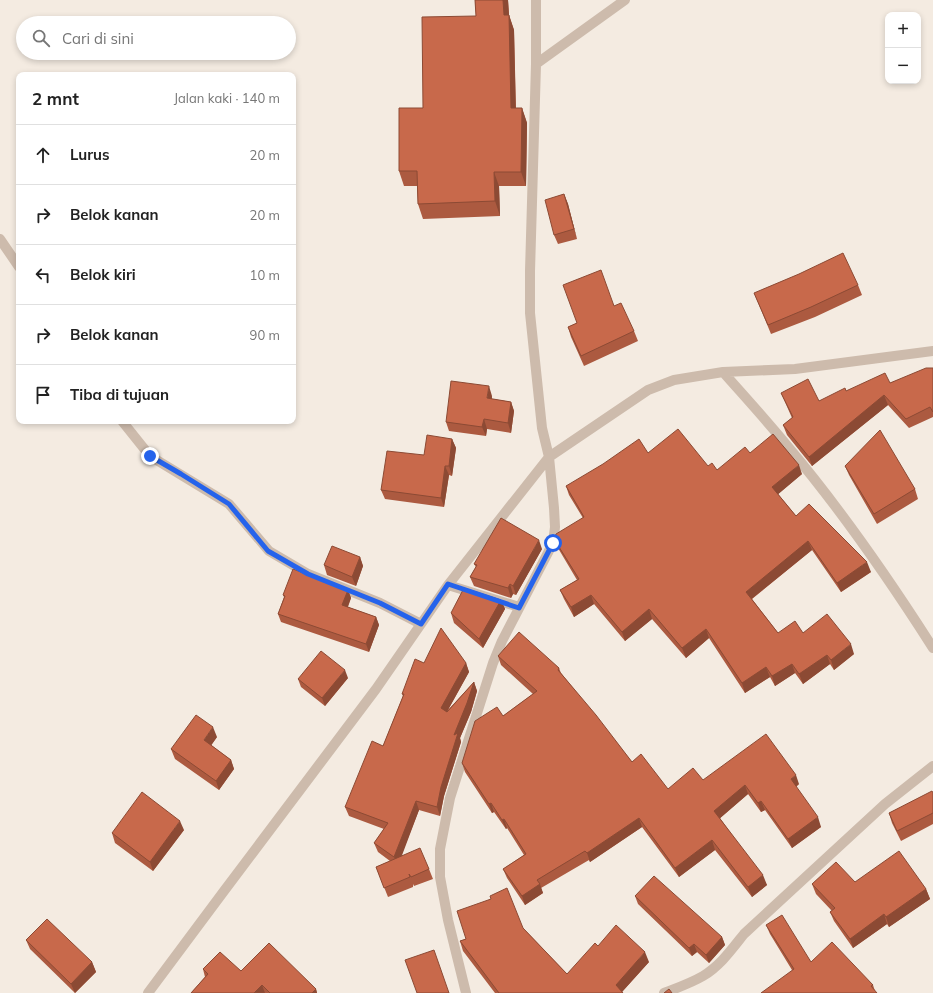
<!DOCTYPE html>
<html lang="id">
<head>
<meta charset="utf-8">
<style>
	body { margin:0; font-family:Mulish,sans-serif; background:#f6f6f6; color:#222 }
	.controls { position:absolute; right:12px; top:12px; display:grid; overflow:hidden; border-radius:8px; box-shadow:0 2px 6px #0003 }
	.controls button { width:36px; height:36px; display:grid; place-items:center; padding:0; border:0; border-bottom:1px solid #e0e0e0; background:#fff; color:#222; font:20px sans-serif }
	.stop { position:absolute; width:12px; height:12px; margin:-9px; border:3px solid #2563eb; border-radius:50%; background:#fff }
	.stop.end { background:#2563eb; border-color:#fff; box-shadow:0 1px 4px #0008 }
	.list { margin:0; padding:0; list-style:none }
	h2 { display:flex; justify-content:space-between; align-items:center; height:52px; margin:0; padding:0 16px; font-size:17px }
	h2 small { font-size:13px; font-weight:400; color:#767676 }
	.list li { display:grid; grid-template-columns:26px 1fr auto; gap:12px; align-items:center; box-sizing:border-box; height:60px; padding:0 16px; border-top:1px solid #e0e0e0 }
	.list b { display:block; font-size:15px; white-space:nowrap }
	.list em { font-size:13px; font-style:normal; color:#767676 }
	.icon { flex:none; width:22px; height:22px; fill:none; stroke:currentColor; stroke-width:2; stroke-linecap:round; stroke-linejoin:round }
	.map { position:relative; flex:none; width:933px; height:993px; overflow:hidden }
	.search { position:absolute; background:#fff; box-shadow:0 2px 6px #0003; left:16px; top:16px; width:280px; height:44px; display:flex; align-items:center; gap:10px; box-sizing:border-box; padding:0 14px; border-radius:22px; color:#767676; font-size:15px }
	.panel { position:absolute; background:#fff; box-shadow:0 2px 6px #0003; left:16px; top:72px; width:280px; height:352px; border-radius:8px }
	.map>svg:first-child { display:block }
</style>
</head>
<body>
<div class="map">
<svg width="933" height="993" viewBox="0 0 933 993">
	<rect width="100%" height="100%" fill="#f4ebe1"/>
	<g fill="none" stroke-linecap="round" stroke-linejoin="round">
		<path stroke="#cdbbac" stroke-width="10" d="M536 64 625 0
			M0 239 19 267
			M723 372C745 397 768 422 789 448 842 511 889 579 933 648
			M122 421 150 456 229 504 269 551 308 574 380 603 421 624
			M448 585 519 607
			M148 993 224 891 376 689 448 585 549 457 648 390 674 380 723 372 795 369 933 351
			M466 993 448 920 440 877V849L450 798 493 663 502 641 553 543 555 527 554 508 549 457 542 428 530 313V271L536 64V0
			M664 993C677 988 691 983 703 976 720 966 732 949 744 934L885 804 933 766"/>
	</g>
	<path fill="#ac5a40" d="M475 0H508L509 15 514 30 516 108H522L527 123 526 186H499L500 216 423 219 418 204 417 186H404L399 171 423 108 476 16Z
		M564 194 568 204 577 239 558 244 554 235Z
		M858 285 862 295 815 317 771 334 754 293Z
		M614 306 634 331 638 341 584 366 571 337 568 327Z
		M933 368V417L909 428 888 405 812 466 787 435 783 425 792 418 785 402 781 393 819 401 846 391 890 383Z
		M492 396V399L511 402 514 411 511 433 487 429 486 436 449 431 446 422Z
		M452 439 456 448 452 476 449 475 444 507 385 499 381 490 424 455Z
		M648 453 708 466 717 470 750 453 802 474 778 494 796 516 871 572 841 592 812 550 752 599 778 633H803L854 654 834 670 830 664 803 684 795 673 775 686 770 677 745 693 709 638 686 658 652 619 625 641 594 604 574 617 564 599 560 590 577 580 558 548 554 539 583 518 569 495 566 486Z
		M845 466 915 489 918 499 877 524 849 475Z
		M542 549 516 595 513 594 511 598 474 586 470 577 476 567 474 564Z
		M360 557 363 566 356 586 327 575 324 565Z
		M348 590 351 598 348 607 376 617 379 625 369 652 281 622 278 614 284 597 283 595Z
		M501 600 505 609 483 648 454 623 451 613Z
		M498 656 559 668 561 673 632 762 668 789 703 780 799 784 796 787 821 827 792 848 765 810 761 812 748 794 720 818 767 885 752 897 715 850 679 877 642 827 590 862 589 860 541 888 543 893 525 905 507 878 503 869 524 855 507 828 506 829 494 812 492 813 465 772 462 763 503 716 533 694 501 665Z
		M424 663H466L469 672 448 710 474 682 477 691 471 712 460 738 461 742 444 796 440 816 419 810 401 856 429 869 433 879 414 886 413 884V887L388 897 376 867 390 861 378 852 374 843 384 829 349 816 345 807 383 746 403 696 402 694Z
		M348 678 325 706 301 687 298 679Z
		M217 737 211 745 231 760 234 769 219 790 175 759 171 749Z
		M933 793V824L901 841 892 823 889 813Z
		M184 830 153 871 115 843 112 833Z
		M855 882 926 889 930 899 889 927 887 924 853 948 834 921 830 912 832 911 816 894 812 884Z
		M635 896 722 937 725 945 709 963 697 952 692 956 638 904Z
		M766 925 811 962 873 985 875 991 792 970 770 934Z
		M523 928 567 974 598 946 649 962 622 992 623 993H495L463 951 460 941 466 939Z
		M26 940 92 962 96 972 75 993 30 949Z
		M203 969 241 971 316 989 317 993H191L205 977Z"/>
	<path fill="#8c4a34" d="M503 0H508L509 15 514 30 516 123 511 108Z
		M522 108 527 123 526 186 521 172Z
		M494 172 499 186 500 216 495 201Z
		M564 194 568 204 577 239 574 229Z
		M489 386 492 396 490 408 487 398Z
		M884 395 888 405 812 466 809 457Z
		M511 402 514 411 511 433 508 423Z
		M484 419 487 429 486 436 482 427Z
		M452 439 456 448 452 476 449 466Z
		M799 465 802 474 776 496 772 487Z
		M445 466 449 475 444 507 441 498Z
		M539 540 542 549 516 595 513 586Z
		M808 541 812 550 749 601 746 592Z
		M360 557 363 566 356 586 352 577Z
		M867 562 871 572 841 592 837 583Z
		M510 584 513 594 511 598 508 588Z
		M348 590 351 598 345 613 342 605Z
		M591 595 594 604 574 617 571 607Z
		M501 600 505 609 483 648 479 639Z
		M649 609 652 619 625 641 622 632Z
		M376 617 379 625 369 652 366 644Z
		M706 629 709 638 686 658 682 648Z
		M851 644 854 654 834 670 831 660Z
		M827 655 830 664 803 684 799 674Z
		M466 663 469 672 444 717 441 708Z
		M792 664 795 673 775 686 772 676Z
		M766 667 770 677 745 693 742 683Z
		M345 670 348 678 325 706 322 698Z
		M474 682 477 691 471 712 460 738 461 742 444 796 440 816 437 807 441 787 454 735Z
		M213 727 217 737 208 750 204 740Z
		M231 760 234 769 219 790 216 781Z
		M796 775 799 784 794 788 791 779Z
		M745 785 748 794 718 820 714 811Z
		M416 801 419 810 398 866 394 857Z
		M761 801 765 810 761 812 758 803Z
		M491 803 494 812 492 813 489 804Z
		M818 817 821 827 792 848 788 839Z
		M639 818 642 827 590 862 587 853Z
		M504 819 507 828 506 829 502 820Z
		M180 821 184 830 153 871 150 862Z
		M712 840 715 850 679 877 675 868Z
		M763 875 767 885 752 897 748 887Z
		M540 884 543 893 525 905 522 896Z
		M926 889 930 899 889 927 886 917Z
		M884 914 887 924 853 948 850 939Z
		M722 937 725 945 709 963 706 955Z
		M694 944 697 952 692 956 689 948Z
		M645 952 649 962 621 993 616 985Z
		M92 962 96 972 75 993 71 984Z
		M262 985 265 993H254Z
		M316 989 317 993H312Z"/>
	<path fill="#c8694b" stroke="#8c4a34" d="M475 0H503L504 15H509L511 108H522L521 172H494L495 201 418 204 417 171H399V108H423L422 17 476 16Z
		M564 194 574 229 554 235 545 200Z
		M843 253 858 285 811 307 768 325 754 293 799 274Z
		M601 270 614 306 621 303 634 331 581 356 568 327 577 323 563 285Z
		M926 368H933V412L930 407 906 419 884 395 809 457 783 425 793 417 781 393 808 379 819 401 845 388 846 391 885 373 890 383Z
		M451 381 489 386 487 398 511 402 508 423 484 419 482 427 446 422Z
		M678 429 708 466 712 463 717 470 745 447 750 453 773 434 799 465 772 487 796 516 809 504 867 562 837 583 808 541 746 592 778 633 795 621 803 633 827 614 851 644 831 660 827 655 799 674 792 664 772 676 766 667 742 683 706 629 682 648 649 609 622 632 591 595 571 607 560 590 579 579 554 539 556 534 584 517 566 486 603 464 639 439 648 453Z
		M880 430 915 489 874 514 845 466Z
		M427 435 452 439 449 466H445L441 498 381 490 387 451 424 455Z
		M501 518 539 540 513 586 510 584 508 588 470 577 477 565 474 564Z
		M332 546 360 557 352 577 324 565Z
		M293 569 348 590 342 605 376 617 366 644 278 614 285 596 283 595Z
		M464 588 501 600 479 639 451 613Z
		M441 628 466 663 441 708 447 712 474 682 467 703 454 735 458 733 441 787 437 807 416 801 394 857 374 843 388 823 345 807 372 741 383 746 404 694H402L415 659 424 663Z
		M519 632 559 668 558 670 596 715 632 762 641 754 668 789 693 768 703 780 766 734 796 775 791 779 818 817 788 839 761 801 758 803 745 785 714 811 763 875 748 887 712 840 675 868 639 818 587 853 585 851 537 880 540 884 522 896 503 869 526 854 504 819 502 820 491 803 489 804 462 763 475 721 497 707 503 716 537 691 498 656Z
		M321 651 345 670 322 698 298 679Z
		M196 715 213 727 204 740 231 760 216 781 171 749Z
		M932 791 933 793V813L897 831 889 813Z
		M142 792 180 821 150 862 112 833Z
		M420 848 429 869 411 877 409 874 410 877 384 888 376 867Z
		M899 851 926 889 886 917 884 914 850 939 830 912 835 908 812 884 836 862 855 882Z
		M654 876 722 937 706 955 694 944 689 948 635 896Z
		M507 888 523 928 567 974 595 943 598 946 616 925 645 952 616 985 623 993H499L460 941 466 939 457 911 491 899 490 896Z
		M782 915 811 962 832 942 873 985 871 986 877 993H761L794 969 766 925Z
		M47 919 92 962 71 984 26 940Z
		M269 943 316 989 312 993H270L262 985 254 993H191L208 974 203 969 220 952 241 971Z
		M434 950 449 993H417L405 960Z
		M669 989 672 993H664Z"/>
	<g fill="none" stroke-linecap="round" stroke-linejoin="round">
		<path stroke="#2563eb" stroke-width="5" d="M150 456 181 474 229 504 268 551 308 574 380 603 421 624 448 584 519 608 553 543"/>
	</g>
</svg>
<div class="controls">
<button>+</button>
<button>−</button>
</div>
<div class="stop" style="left:553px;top:543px"></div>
<div class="stop end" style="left:150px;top:456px"></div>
<div class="search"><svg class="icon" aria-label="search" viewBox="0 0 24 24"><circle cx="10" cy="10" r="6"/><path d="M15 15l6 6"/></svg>Cari di sini</div>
<section class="panel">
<h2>2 mnt<small>Jalan kaki · 140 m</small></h2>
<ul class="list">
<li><svg class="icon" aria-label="ahead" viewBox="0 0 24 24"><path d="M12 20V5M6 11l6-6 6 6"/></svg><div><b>Lurus</b></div><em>20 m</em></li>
<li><svg class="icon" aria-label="right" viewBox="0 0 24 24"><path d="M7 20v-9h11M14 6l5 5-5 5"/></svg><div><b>Belok kanan</b></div><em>20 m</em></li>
<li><svg class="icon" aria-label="left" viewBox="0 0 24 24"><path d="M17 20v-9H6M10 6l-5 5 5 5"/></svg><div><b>Belok kiri</b></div><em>10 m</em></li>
<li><svg class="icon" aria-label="right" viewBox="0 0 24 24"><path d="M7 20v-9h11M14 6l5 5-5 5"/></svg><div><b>Belok kanan</b></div><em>90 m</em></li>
<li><svg class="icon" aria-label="arrive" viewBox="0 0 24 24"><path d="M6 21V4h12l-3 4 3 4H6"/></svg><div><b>Tiba di tujuan</b></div></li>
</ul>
</section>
</div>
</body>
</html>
